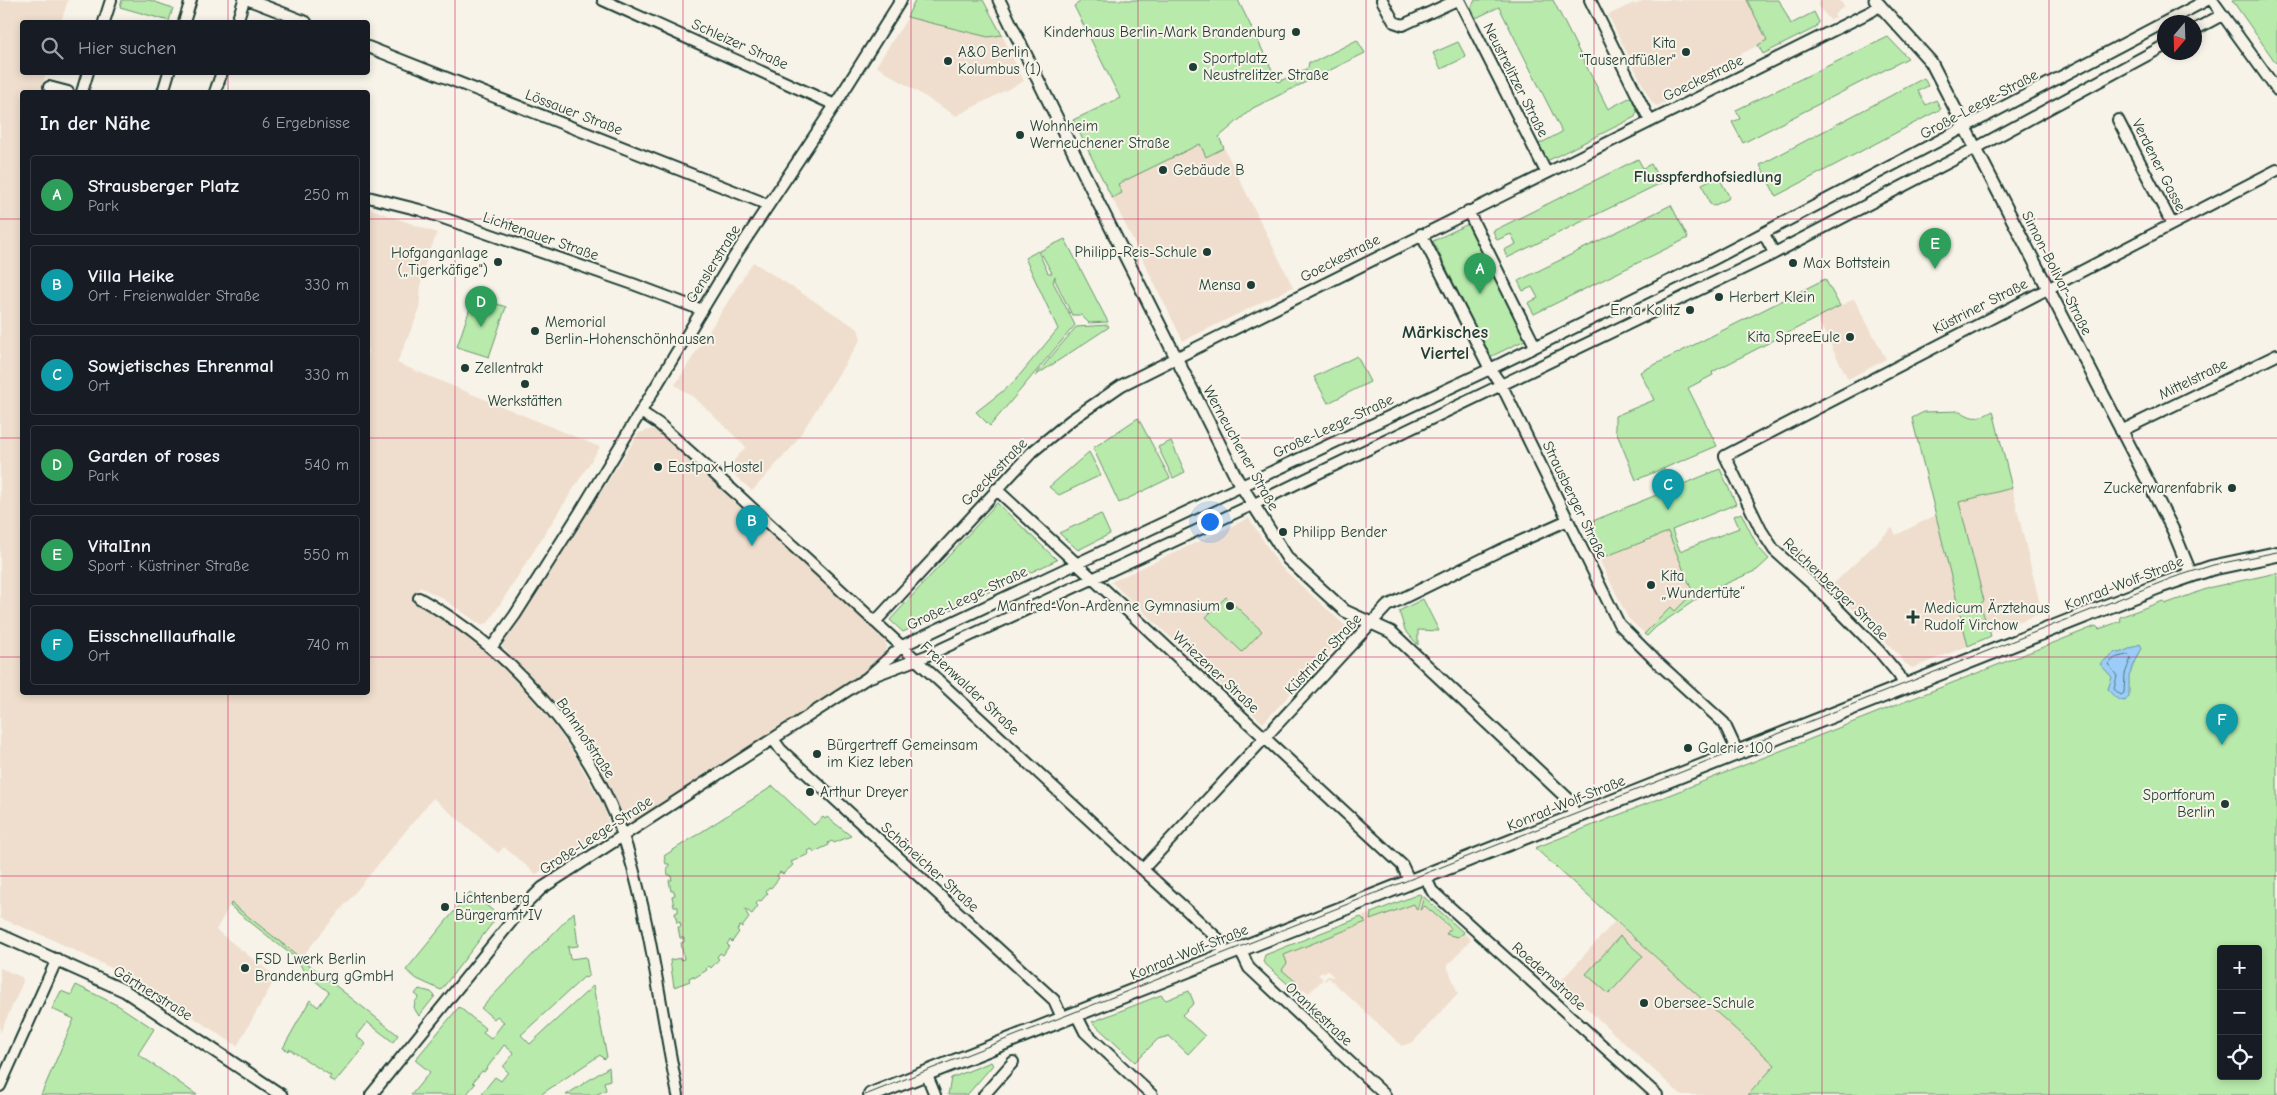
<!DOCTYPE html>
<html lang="de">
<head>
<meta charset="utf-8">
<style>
	body { margin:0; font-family:"Comic Neue",sans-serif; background:#242831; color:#f1f3f6 }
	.controls { position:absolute; right:15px; bottom:15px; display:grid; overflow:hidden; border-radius:5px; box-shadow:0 2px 8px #0003 }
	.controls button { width:45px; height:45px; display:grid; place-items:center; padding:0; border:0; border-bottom:1px solid #363941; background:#171b24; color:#f1f3f6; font:25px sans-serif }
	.compass { position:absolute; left:2157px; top:15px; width:45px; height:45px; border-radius:50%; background:#171b24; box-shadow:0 2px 8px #0003; rotate:199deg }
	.you { position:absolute; left:1209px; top:521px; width:18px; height:18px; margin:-12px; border:4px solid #fff; border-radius:50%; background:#1a73e8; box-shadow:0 0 0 8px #1a73e833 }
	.badge { display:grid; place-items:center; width:32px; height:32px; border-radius:50%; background:#0b8043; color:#fff; font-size:16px; font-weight:700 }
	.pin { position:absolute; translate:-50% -41px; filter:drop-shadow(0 1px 2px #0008) }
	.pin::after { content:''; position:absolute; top:26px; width:18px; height:15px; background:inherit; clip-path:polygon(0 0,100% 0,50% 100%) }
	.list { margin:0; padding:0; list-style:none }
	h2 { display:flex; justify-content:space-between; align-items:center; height:65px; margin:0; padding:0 20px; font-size:21px }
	h2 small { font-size:16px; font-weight:400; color:#9ea1a6 }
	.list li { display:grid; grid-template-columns:32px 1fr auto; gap:15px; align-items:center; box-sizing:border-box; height:80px; margin:0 10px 10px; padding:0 10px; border:1px solid #363941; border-radius:5px }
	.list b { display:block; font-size:19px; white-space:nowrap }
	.list p { margin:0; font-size:16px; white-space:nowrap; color:#9ea1a6 }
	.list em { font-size:16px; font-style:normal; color:#9ea1a6 }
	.icon { flex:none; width:28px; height:28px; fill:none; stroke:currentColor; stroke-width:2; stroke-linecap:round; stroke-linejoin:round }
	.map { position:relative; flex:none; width:2277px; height:1095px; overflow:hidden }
	.search { position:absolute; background:#171b24; box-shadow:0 2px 8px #0003; left:20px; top:20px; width:350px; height:55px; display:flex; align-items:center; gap:12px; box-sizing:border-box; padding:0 18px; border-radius:5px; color:#9ea1a6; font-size:19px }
	.panel { position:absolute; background:#171b24; box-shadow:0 2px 8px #0003; left:20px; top:90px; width:350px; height:605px; border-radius:5px }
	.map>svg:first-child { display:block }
</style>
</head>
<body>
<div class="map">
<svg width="2277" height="1095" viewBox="0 0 2277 1095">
	<rect width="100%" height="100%" fill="#f7f3e8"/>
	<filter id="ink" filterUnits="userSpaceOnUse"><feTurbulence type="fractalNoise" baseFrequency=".02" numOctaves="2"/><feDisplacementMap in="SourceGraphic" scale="10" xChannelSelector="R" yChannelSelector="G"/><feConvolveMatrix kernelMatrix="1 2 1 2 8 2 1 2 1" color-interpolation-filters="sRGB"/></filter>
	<g filter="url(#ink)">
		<path fill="#efdecd" d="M0 0H68L61 22H22V72L46 73 40 92H22V692H368V208L437 233 422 272 419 311 397 363 600 447 488 623 481 625 442 598 420 587 412 601 464 633 513 676 554 725 576 757 606 811 609 827 536 874 504 847 498 853 433 798 301 958 231 903 216 930 276 977 237 1046 138 981 49 938 0 918Z
			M1644 0H1747L1767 41 1685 82 1689 91 1657 106 1652 103 1608 15 1634 3 1635 5Z
			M1820 0H1839L1844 6 1834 15 1836 18 1830 20 1818 6Z
			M908 17 988 37 1002 35 1024 81 956 116 876 66Z
			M1200 143 1207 157 1224 148 1293 287 1183 341 1112 198 1122 193 1118 184Z
			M753 262 858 329 861 339 793 446 752 491 727 468 746 447 695 398 675 385Z
			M1854 299 1886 359 1848 379 1817 318Z
			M652 429 663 433 885 639 887 647 883 655 861 677 632 823 623 819 600 774 551 702 502 646 639 433Z
			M2012 488 2042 613 1990 632 1980 603 1984 601 1959 502Z
			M1936 515 1968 646 1912 668 1902 661 1899 655 1830 587 1892 528 1896 535Z
			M1249 518 1279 565 1350 630 1263 723 1111 582Z
			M1668 531 1693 593 1675 612 1645 634 1628 618 1599 559Z
			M1421 895 1424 897 1420 910 1425 906 1451 928 1447 934 1461 936 1464 933 1471 940 1447 966 1458 993 1413 1042 1402 1046 1329 978 1325 981 1324 980 1327 976 1334 977 1328 971 1318 974 1323 979 1309 993 1303 989 1298 994 1291 987 1295 983 1281 970 1286 965 1284 955 1366 922 1361 917 1371 913 1370 920 1414 904 1417 910Z
			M1615 921 1776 1065 1748 1095H1681L1559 983Z
			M0 968 22 977 23 982 0 1033Z"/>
		<path fill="#b8eaab" stroke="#6c9470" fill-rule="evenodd" d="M122 0H149L173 8 169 21 120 7Z
			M915 0H983L1002 35 988 37 907 17Z
			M1083 0H1238L1278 82 1308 68 1309 62H1314L1357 40 1365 53 1253 108 1219 137 1224 148 1206 157 1200 144 1118 184 1122 193 1112 198 1073 120 1120 98 1074 6Z
			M1475 0H1553L1608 109 1631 97 1637 111 1635 117 1549 160 1545 157 1539 144 1562 132 1499 7 1476 18 1471 8Z
			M1747 0H1779L1791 24 1814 12 1819 22 1815 28 1763 54 1758 45 1767 40Z
			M2232 0H2277V63H2276Z
			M1888 37 1908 58 1743 143 1732 122 1740 119 1736 110Z
			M1458 42 1466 57 1441 69 1433 53Z
			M1924 78 1928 86 1918 91 1926 105 1936 100 1941 109 1776 196 1760 165Z
			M1638 159 1643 168 1651 164 1661 183 1507 258 1504 250 1516 244 1511 234 1497 240 1493 231Z
			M1718 176 1729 196 1728 199 1713 206 1710 204 1702 184Z
			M1671 205 1688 238 1534 314 1528 303 1538 298 1532 287 1523 291 1518 281Z
			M1468 224 1525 340 1490 357 1433 241Z
			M1065 239 1108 322 1089 323 1081 315H1072L1055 280V276L1053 282 1075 325 990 426 976 412 1013 383 1058 329 1025 258 1038 251 1048 273H1052L1040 251Z
			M1825 279 1840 306 1712 372 1713 375 1688 388 1717 446 1636 480 1615 429V416L1654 400 1640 372Z
			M474 296 506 307 489 357 457 347Z
			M1108 325 1109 327 1035 376 1076 327Z
			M1357 356 1370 382 1328 403 1314 377Z
			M1960 411C1974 420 1978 419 1993 411L2012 488 1959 502 1984 601 1980 604 1991 636 1968 646 1912 418 1924 412Z
			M1138 418 1170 478 1119 503 1093 448Z
			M1171 441 1185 472 1173 478 1158 447Z
			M1089 452 1101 475 1059 495 1049 487Z
			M1720 469 1736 504 1672 530 1680 551 1739 528 1734 516 1741 513 1758 547 1769 559 1757 570 1707 592 1656 627 1647 636 1644 634 1671 607 1675 611 1693 593 1668 532 1599 559 1583 525Z
			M997 503 1057 560 903 632 890 620Z
			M1101 514 1110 534 1078 550 1059 533Z
			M2277 573V1095H1748L1775 1065 1535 848 2096 626 2099 629 2121 621 2120 617 2163 601 2165 604 2212 587ZM2221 949H2258V1076H2221Z
			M1226 597 1262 631 1242 652 1206 617Z
			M1423 599 1439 631 1418 630V645L1405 630 1399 611Z
			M773 786 814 825 823 817 825 819 827 817 851 836 834 843 832 841 828 843 829 845 814 852 812 849 808 851 809 854 791 862 793 865 783 874 780 872 777 876 779 878 771 888 769 887 766 891 768 893 761 901 759 900 756 904 758 906 752 914 745 909 749 918 742 927 740 926 737 930 739 932 732 942 730 940 727 944 729 946 723 955 720 953 717 957 719 959 711 968 709 966 706 968 707 970 694 978 693 976 689 978 690 981 674 987 670 960 681 958V960L684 959 681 943 684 942V938H680L678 927H681L680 922 677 923 675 913 678 912V907H674L672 896 675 895 674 891H671L669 880H672L671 875H668L667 867H669V864H666L664 856Z
			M470 892 497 914 493 919 494 921 441 990 417 979 406 970Z
			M1419 894 1421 895 1417 910 1414 904 1370 920 1371 913Z
			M1424 897 1464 933 1457 937 1446 934 1451 928 1425 906 1420 910Z
			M231 903 398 1035 393 1042 367 1022 356 1036 366 1044 335 1082 329 1079 331 1076 289 1049 288 1051 283 1048 310 1000 318 1007 329 992 304 972 298 960 230 906Z
			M574 912 578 946 568 947 570 959 586 957 589 975 586 978 584 977 521 1035 530 1044 593 986 607 1057 604 1059 600 1055 540 1095H484L482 1093 495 1077 501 1081 508 1072 503 1067 514 1053 504 1045 484 1072 482 1071 473 1082 475 1084 466 1095H411L430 1072 415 1060 459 1007 486 1029 483 1033 491 1039 504 1022 497 1016 494 1019 481 1008Z
			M1361 917 1366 922 1284 955 1287 963 1282 970 1296 982 1291 987 1263 962 1265 955Z
			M1620 936 1643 956 1609 994 1586 974Z
			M76 985 119 1006 154 1029 138 1054 197 1095H41L74 1019 52 1009 61 991 71 995Z
			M419 989 431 992 435 996 419 1016 414 1008 415 1002 419 997 415 994Z
			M1189 991 1194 1003 1182 1015 1205 1036 1188 1054 1169 1036 1158 1039 1135 1062 1092 1022 1161 995 1166 1000Z
			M991 1062 993 1065 967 1095H948L951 1078Z
			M609 1067 610 1080 604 1082 606 1090 595 1095H566Z"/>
		<path fill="#9bcdf8" stroke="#6993aa" d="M2140 644 2142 648 2129 675V696L2125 701C2116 700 2113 696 2108 689L2112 677 2100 664 2115 652 2120 653Z"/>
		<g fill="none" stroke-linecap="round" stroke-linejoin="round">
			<path stroke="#517782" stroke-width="1" d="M2128 655 2131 658 2125 674 2124 693 2121 695 2114 689 2117 676 2108 664 2115 658Z"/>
			<defs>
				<path id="minor" d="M249 0 306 22
					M603 0 835 105
					M1382 0 1394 22 1403 25 1457 0
					M1459 0 1546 172
					M1590 0 1650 121
					M2212 0 2277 90
					M104 22 111 0
					M184 22 191 0
					M237 22 244 0
					M2194 30 2222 15
					M368 47 759 201 768 206
					M49 87 68 92
					M82 92 88 72
					M163 92 169 72
					M215 92 222 72
					M2118 120 2172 224
					M368 197 420 210 633 284 702 310
					M1468 211 1535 346
					M1421 234 1490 369 1502 386 1619 624 1657 662 1724 723 1738 753
					M1764 234 1774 253
					M641 412 659 424 739 496 1217 938 1226 955
					M2121 431 2277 355
					M996 489 1402 865 1410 882
					M419 598C514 651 596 745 628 851 652 930 661 1014 678 1095
					M875 622 1032 452 1071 420 1122 385 1872 11 1880 5
					M491 648 515 615 579 514 734 257 835 105 901 0
					M870 677 926 656 1252 505 1769 256 1976 148 2164 46
					M1905 687 1899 675 1879 651 1821 592 1774 550 1761 530 1725 456 2277 170
					M773 739 781 750 1054 1000 1063 1020
					M1143 869 1387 606 1501 550 1568 520
					M1425 876 1432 891 1657 1095
					M1240 949 1249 968 1385 1095
					M1076 1014 1085 1032 1152 1095
					M926 1073 935 1095
					M0 1086 57 959
					M371 1095 524 906 542 888 867 678 902 646 1490 369 1712 260 2207 0
					M984 1095 1013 1062"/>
				<path id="tertiary" d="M999 0 1099 204 1237 479 1288 559 1345 611 1391 632 1568 799 1575 816
					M1875 0 1931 62 2173 530 2191 574
					M0 935 125 991 281 1095"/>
				<path id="secondary" d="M871 1095 2159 586 2211 568 2277 554"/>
			</defs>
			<use href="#minor" stroke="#1f3d34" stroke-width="14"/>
			<use href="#tertiary" stroke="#1f3d34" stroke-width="15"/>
			<use href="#secondary" stroke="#1f3d34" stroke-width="18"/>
			<use href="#minor" stroke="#f7f3e8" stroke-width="10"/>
			<use href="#tertiary" stroke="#f7f3e8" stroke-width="11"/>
			<use href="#secondary" stroke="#f7f3e8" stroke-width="14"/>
			<path stroke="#1f3d34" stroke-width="1" d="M865 1095 2172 578 2213 565 2277 552"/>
		</g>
	</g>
	<path fill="none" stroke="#c2185b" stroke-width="1" stroke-opacity="0.55" d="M228 0V22M455 0V1095M683 0V1095M911 0V1095M1138 0V1095M1366 0V1095M1594 0V1095M1822 0V1095M2049 0V1095M228 72V92M0 219H22M368 219H2277M0 438H22M368 438H2277M0 657H22M368 657H2277M228 692V1095M0 876H2277"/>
	<g fill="#1f3d34" stroke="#f7f3e8" stroke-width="2">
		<circle cx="1296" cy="32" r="5"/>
		<circle cx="1686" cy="52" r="5"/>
		<circle cx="948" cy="61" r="5"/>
		<circle cx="1193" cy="67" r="5"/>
		<circle cx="1020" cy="135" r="5"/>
		<circle cx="1163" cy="170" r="5"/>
		<circle cx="1207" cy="252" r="5"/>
		<circle cx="498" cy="262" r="5"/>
		<circle cx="1793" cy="263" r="5"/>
		<circle cx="1251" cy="285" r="5"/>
		<circle cx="1719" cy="297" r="5"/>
		<circle cx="1690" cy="310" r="5"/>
		<circle cx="535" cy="331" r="5"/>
		<circle cx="1850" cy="337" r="5"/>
		<circle cx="465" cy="368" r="5"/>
		<circle cx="525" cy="384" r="5"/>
		<circle cx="658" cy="467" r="5"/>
		<circle cx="2232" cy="488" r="5"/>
		<circle cx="1283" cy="532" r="5"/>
		<circle cx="1651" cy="585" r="5"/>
		<circle cx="1230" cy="606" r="5"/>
		<path d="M1910.5 609.5h5v5h5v5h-5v5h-5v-5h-5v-5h5z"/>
		<circle cx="1688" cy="748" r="5"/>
		<circle cx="817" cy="754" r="5"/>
		<circle cx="810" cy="792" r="5"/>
		<circle cx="2225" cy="804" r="5"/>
		<circle cx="445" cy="907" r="5"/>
		<circle cx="245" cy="968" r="5"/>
		<circle cx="1644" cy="1003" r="5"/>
	</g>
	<g text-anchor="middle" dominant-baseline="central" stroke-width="4" stroke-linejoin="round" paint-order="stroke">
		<g font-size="15" fill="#1f3d34" stroke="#f7f3e8" text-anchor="start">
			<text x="1286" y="32" text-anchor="end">Kinderhaus Berlin-Mark Brandenburg</text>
			<text x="1676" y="43" text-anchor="end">Kita<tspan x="1676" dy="17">"Tausendfüßler"</tspan></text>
			<text x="958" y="52">A&amp;O Berlin<tspan x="958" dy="17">Kolumbus (1)</tspan></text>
			<text x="1203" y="58">Sportplatz<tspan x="1203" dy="17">Neustrelitzer Straße</tspan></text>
			<text x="1030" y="126">Wohnheim<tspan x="1030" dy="17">Werneuchener Straße</tspan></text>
			<text x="1173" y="170">Gebäude B</text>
			<text x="1197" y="252" text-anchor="end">Philipp-Reis-Schule</text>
			<text x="488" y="253" text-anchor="end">Hofganganlage<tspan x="488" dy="17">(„Tigerkäfige")</tspan></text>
			<text x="1803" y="263">Max Bottstein</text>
			<text x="1241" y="285" text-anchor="end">Mensa</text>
			<text x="1729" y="297">Herbert Klein</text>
			<text x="1680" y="310" text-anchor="end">Erna Kolitz</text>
			<text x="545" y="322">Memorial<tspan x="545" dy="17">Berlin-Hohenschönhausen</tspan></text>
			<text x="1840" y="337" text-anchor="end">Kita SpreeEule</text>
			<text x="475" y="368">Zellentrakt</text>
			<text x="525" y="401" text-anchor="middle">Werkstätten</text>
			<text x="668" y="467">Eastpax Hostel</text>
			<text x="2222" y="488" text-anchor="end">Zuckerwarenfabrik</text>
			<text x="1293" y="532">Philipp Bender</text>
			<text x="1661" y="576">Kita<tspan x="1661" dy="17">„Wundertüte“</tspan></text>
			<text x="1220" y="606" text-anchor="end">Manfred-Von-Ardenne Gymnasium</text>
			<text x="1924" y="608">Medicum Ärztehaus<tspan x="1924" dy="17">Rudolf Virchow</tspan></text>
			<text x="827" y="745">Bürgertreff Gemeinsam<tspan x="827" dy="17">im Kiez leben</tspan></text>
			<text x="1698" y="748">Galerie 100</text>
			<text x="820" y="792">Arthur Dreyer</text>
			<text x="2215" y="795" text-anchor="end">Sportforum<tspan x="2215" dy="17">Berlin</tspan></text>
			<text x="455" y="898">Lichtenberg<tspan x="455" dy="17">Bürgeramt IV</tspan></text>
			<text x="255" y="959">FSD Lwerk Berlin<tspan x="255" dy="17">Brandenburg gGmbH</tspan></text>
			<text x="1654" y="1003">Obersee-Schule</text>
		</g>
		<g font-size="15" fill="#1f3d34" stroke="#f7f3e8">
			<text transform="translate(740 44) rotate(24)">Schleizer Straße</text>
			<text transform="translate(1703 78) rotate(-26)">Goeckestraße</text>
			<text transform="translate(1516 80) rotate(63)">Neustrelitzer Straße</text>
			<text transform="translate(1979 104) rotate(-28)">Große-Leege-Straße</text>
			<text transform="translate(574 112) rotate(21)">Lössauer Straße</text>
			<text transform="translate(2159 165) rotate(63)">Verdener Gasse</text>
			<text transform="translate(541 236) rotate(19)">Lichtenauer Straße</text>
			<text transform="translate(1340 258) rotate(-27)">Goeckestraße</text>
			<text transform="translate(713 264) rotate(-58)">Genslerstraße</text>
			<text transform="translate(2057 273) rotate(63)">Simon-Bolivar-Straße</text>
			<text transform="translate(1980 306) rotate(-27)">Küstriner Straße</text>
			<text transform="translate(2193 379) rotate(-26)">Mittelstraße</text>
			<text transform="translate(1333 426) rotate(-25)">Große-Leege-Straße</text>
			<text transform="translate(1241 448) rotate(61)">Werneuchener Straße</text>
			<text transform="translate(994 472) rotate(-46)">Goeckestraße</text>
			<text transform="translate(1575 500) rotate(64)">Strausberger Straße</text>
			<text transform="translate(2124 583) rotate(-21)">Konrad-Wolf-Straße</text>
			<text transform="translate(1836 589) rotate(44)">Reichenberger Straße</text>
			<text transform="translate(967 598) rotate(-25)">Große-Leege-Straße</text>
			<text transform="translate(1323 654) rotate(-47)">Küstriner Straße</text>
			<text transform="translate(1216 672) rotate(43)">Wriezener Straße</text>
			<text transform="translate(970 688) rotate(43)">Freienwalder Straße</text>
			<text transform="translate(586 738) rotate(56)">Bahnhofstraße</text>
			<text transform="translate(1566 803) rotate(-22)">Konrad-Wolf-Straße</text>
			<text transform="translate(596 835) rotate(-33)">Große-Leege-Straße</text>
			<text transform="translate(930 867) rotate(42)">Schöneicher Straße</text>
			<text transform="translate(1189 952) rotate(-22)">Konrad-Wolf-Straße</text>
			<text transform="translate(1549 976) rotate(42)">Roedernstraße</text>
			<text transform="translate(153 993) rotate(32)">Gärtnerstraße</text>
			<text transform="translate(1319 1014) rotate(43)">Orankestraße</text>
		</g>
		<g font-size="16" font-weight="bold" fill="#1f3d34" stroke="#f7f3e8">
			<text x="1708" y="177">Flusspferdhofsiedlung</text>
		</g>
		<g font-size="18" font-weight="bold" fill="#1f3d34" stroke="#f7f3e8">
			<text x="1445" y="332">Märkisches<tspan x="1445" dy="21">Viertel</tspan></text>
		</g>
	</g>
</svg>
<div class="controls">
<button>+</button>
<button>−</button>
<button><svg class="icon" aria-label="locate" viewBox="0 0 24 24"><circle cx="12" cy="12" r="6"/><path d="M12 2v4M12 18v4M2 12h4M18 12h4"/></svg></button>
</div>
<svg class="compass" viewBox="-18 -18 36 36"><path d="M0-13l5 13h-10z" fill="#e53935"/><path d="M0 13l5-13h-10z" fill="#9ea1a6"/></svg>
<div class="you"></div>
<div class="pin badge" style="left:1480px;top:294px;background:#2e9e5b">A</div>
<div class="pin badge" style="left:752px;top:546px;background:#0f9aa8">B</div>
<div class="pin badge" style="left:1668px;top:510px;background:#0f9aa8">C</div>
<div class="pin badge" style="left:481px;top:327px;background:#2e9e5b">D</div>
<div class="pin badge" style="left:1935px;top:269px;background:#2e9e5b">E</div>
<div class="pin badge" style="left:2222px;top:745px;background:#0f9aa8">F</div>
<div class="search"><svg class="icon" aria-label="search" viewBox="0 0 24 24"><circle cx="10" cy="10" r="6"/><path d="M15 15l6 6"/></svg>Hier suchen</div>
<section class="panel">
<h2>In der Nähe<small>6 Ergebnisse</small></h2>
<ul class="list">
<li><span class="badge" style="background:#2e9e5b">A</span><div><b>Strausberger Platz</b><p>Park</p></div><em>250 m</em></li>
<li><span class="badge" style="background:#0f9aa8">B</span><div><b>Villa Heike</b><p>Ort · Freienwalder Straße</p></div><em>330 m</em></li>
<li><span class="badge" style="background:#0f9aa8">C</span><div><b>Sowjetisches Ehrenmal</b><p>Ort</p></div><em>330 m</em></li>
<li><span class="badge" style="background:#2e9e5b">D</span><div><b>Garden of roses</b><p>Park</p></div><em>540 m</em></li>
<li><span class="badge" style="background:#2e9e5b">E</span><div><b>VitalInn</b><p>Sport · Küstriner Straße</p></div><em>550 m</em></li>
<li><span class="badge" style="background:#0f9aa8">F</span><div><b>Eisschnelllaufhalle</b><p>Ort</p></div><em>740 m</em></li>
</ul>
</section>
</div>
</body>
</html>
